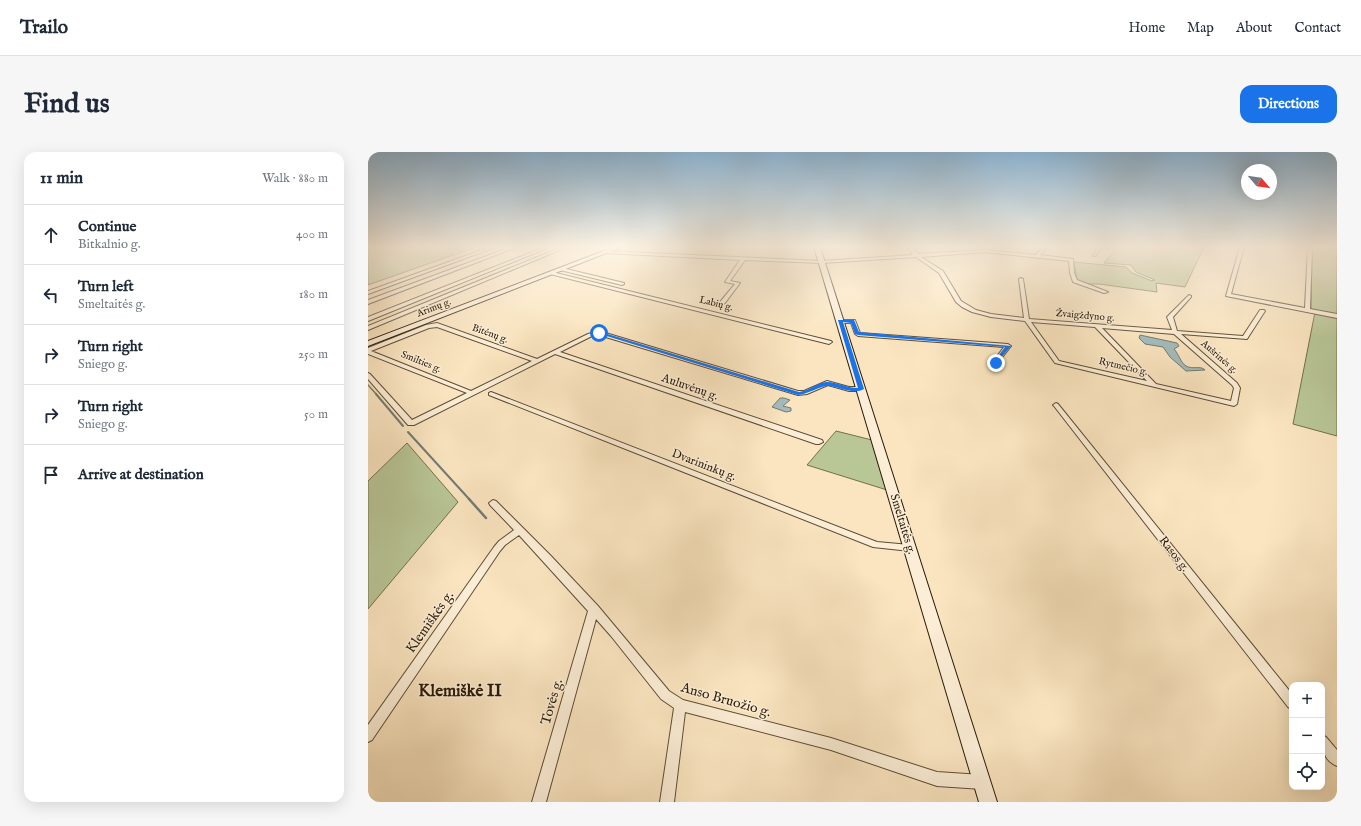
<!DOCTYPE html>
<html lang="en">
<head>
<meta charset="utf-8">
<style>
	body { margin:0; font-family:"IM FELL English",serif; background:#f6f6f7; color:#1f2937 }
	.controls { position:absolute; right:12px; bottom:12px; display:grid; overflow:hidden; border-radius:8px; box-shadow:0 4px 16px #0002 }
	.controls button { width:36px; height:36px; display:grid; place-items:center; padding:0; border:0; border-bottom:1px solid #e0e1e3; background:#fff; color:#1f2937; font:20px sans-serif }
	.compass { position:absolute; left:873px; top:12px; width:36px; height:36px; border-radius:50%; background:#fff; box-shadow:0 4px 16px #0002; rotate:119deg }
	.stop { position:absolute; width:12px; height:12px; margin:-9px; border:3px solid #1a73e8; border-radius:50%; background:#fff }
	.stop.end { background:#1a73e8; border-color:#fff; box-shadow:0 1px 4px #0008 }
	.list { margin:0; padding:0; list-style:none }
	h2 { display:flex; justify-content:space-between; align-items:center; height:52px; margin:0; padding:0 16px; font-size:17px }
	h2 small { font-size:13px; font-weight:400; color:#747a83 }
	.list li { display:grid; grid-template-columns:26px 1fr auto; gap:12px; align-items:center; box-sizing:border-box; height:60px; padding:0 16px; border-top:1px solid #e0e1e3 }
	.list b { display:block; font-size:15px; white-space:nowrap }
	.list p { margin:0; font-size:13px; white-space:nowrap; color:#747a83 }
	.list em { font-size:13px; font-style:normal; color:#747a83 }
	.icon { flex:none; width:22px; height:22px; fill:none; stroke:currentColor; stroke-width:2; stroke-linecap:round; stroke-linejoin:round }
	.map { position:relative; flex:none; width:969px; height:650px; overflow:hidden; border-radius:12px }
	header { display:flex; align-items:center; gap:24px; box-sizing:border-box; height:56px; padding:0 20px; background:#fff; border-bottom:1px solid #e0e1e3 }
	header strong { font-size:19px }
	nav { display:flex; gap:22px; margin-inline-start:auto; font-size:14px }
	.intro { display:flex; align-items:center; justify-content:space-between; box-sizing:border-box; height:96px; padding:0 24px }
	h1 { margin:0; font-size:28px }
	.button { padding:10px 18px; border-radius:12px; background:#1a73e8; color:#fff; font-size:14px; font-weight:700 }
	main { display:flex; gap:24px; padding:0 24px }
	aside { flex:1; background:#fff; border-radius:12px; box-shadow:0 4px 16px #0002 }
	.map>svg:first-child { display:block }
</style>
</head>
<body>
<header>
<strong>Trailo</strong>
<nav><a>Home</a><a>Map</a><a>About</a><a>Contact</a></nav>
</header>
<div class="intro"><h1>Find us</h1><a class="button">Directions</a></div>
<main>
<aside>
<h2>11 min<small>Walk · 880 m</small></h2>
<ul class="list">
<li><svg class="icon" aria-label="ahead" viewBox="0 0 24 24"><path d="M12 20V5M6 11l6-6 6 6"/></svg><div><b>Continue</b><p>Bitkalnio g.</p></div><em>400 m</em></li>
<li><svg class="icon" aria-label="left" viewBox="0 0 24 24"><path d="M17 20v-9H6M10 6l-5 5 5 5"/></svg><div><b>Turn left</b><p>Smeltaitės g.</p></div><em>180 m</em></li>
<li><svg class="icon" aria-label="right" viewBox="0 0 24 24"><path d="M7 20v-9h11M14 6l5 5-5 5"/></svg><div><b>Turn right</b><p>Sniego g.</p></div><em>250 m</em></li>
<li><svg class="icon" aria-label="right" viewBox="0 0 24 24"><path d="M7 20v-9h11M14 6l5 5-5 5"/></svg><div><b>Turn right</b><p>Sniego g.</p></div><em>50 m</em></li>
<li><svg class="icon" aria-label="arrive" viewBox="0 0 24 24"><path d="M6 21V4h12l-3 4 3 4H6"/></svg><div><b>Arrive at destination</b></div></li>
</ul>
</aside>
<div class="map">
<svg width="969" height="650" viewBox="0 0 969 650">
	<rect width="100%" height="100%" fill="#fae5c0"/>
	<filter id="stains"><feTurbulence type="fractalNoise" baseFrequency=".005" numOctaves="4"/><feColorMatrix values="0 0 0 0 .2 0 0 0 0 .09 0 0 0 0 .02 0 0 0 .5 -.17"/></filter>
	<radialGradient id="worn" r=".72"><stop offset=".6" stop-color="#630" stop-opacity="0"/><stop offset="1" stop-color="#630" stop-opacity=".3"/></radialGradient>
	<path fill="#b9c696" stroke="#72704e" d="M0 95H108L0 133Z
		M749 95H836L817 135 788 131 789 140 731 132H717L709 128 706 110 758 115 764 121 784 129 787 128 768 120 763 113 736 111Z
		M944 95H969V163L943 158Z
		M947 160 969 165V284L925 272Z
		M468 279 504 288 519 338 439 313Z
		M39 291 90 350 0 457V329Z"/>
	<path fill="#a4bcbd" stroke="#737b74" d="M772 183 809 191 811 194 806 197C811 202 812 210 818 214 825 218 832 213 837 218L818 219 802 205 795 195 777 192 771 186Z
		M412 246H416L422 248 415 254 423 256V259L418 260 404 255Z"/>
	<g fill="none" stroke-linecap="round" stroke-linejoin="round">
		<path stroke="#737b74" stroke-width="1.5" d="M0 233 9 243"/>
		<path stroke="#737b74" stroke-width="2" d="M8 242 35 274
			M40 280 102 348"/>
		<path stroke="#737b74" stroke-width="2.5" d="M101 347 118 366"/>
		<defs>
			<path id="minor" d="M122 95H128L0 142V139Z
				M143 95H149L0 152V148Z
				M177 95H182L0 169V165Z
				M194 95H199L0 178V174Z
				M540 95H544L550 102 616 98 668 103 675 95H679L672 103 705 107 706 121 709 128 740 140 736 141 705 130 702 121 701 109 616 100 553 105 575 119 593 149 608 158 623 162 656 166 651 127 653 126 655 127 661 167 804 178 799 165 821 143 823 144V145L805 165 809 179 875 184 892 158H896L897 159 879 187 813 182 869 231 872 236 869 252 866 254 687 211 657 169 623 165 604 160 594 155 588 150 571 121 548 105 454 111 377 108 362 129 372 131 357 151 355 152 352 150 367 132 357 130 372 108 237 101 235 100 237 99 454 109 545 103ZM663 170 727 175 779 229 691 209ZM734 176 806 182 864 233 866 236 863 249 788 232Z
				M730 95H734L727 104H725Z
				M872 95H876L863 142 937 156 940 95H944L942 157 969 162V166L858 144Z
				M194 116 256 131V132L254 133 192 118V117Z
				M184 120 463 189 464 190 461 192 182 122V121Z
				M470 168H487L492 181 640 192 643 194 629 212 627 213 624 211 636 195 490 184 487 182 483 171H472L469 169Z
				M69 171 169 207 220 182 231 179 430 239H436L459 229 481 235H493L496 237 493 239H481L460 233 439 242 430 243 231 183 224 184 192 200 454 288 455 290 451 292H448L187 202 46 273H40L0 227V221L2 222 44 268 99 241 0 202V196L58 173ZM69 175 164 209 103 239 3 199 61 176Z
				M123 240 509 390 542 393 545 394 547 396 545 398 542 399 505 395 121 243V241Z
				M688 251 690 252 924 542V557L920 555 686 254 685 253Z
				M125 348 128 349 183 404 230 454 301 539 315 548 463 586 569 620 614 623 619 625 621 630 619 635 614 637 569 634 463 598 317 560 306 650H292L306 556 293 547 243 484 228 467 178 650H164L220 459 151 383 137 393 132 399 4 588 0 590V573L126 395 131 389 146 378 122 353 121 351Z
				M954 583 958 585 969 598V614C955 608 954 596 954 583Z"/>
			<path id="secondary" d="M246 95H254L0 194V189Z
				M446 95H452L629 650H611Z"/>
		</defs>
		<use href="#minor" stroke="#5e4d35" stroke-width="2"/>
		<use href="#secondary" stroke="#2a1a07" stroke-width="2"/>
		<use href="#minor" fill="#fceed6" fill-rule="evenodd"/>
		<use href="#secondary" fill="#fceed6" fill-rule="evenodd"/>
	</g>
	<linearGradient id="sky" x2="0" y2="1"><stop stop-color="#8db7d7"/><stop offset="0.51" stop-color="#fdf3e3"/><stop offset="1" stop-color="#fdf3e3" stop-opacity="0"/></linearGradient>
	<rect width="969" height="186" fill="url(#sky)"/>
	<path fill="#1a73e8" d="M470 168H486L491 180 643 194 628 212 625 211 637 195 490 183 487 182 483 171 475 170 496 237C486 243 472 235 461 234 454 233 440 242 430 243L229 181 233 180 431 240C440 239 449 231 458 230 466 229 480 236 490 236Z"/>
	<g text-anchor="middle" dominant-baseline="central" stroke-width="3" stroke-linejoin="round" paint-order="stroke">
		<g font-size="10" fill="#2a1a07" stroke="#fceed6">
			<text transform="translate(348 152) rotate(14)">Labių g.</text>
			<text transform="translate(66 156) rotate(-21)">Arimų g.</text>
			<text transform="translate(717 164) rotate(5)">Žvaigždyno g.</text>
			<text transform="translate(122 182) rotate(20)">Bitėnų g.</text>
			<text transform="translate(851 205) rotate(41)">Aušrinės g.</text>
			<text transform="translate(53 210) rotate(22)">Smilties g.</text>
			<text transform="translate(755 215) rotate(13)">Rytmečio g.</text>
		</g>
		<g font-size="12" fill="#2a1a07" stroke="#fceed6">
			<text transform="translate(322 235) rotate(19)">Auluvėnų g.</text>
			<text transform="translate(336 313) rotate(21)">Dvarininkų g.</text>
			<text transform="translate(535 372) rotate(73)">Smeltaitės g.</text>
			<text transform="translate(806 402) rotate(52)">Rasos g.</text>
		</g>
		<g font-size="14" fill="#2a1a07" stroke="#fceed6">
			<text transform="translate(62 470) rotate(-55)">Klemiškės g.</text>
			<text transform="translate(358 548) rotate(16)">Anso Bruožio g.</text>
			<text transform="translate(184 550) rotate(-74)">Tovės g.</text>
		</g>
		<g font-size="17" font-weight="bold" fill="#2a1a07" stroke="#fceed6">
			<text x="92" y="539">Klemiškė II</text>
		</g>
	</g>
	<rect width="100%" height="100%" filter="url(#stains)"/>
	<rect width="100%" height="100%" fill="url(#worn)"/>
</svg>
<div class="controls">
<button>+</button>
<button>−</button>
<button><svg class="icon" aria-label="locate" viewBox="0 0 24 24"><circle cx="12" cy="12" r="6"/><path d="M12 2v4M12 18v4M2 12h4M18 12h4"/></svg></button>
</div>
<svg class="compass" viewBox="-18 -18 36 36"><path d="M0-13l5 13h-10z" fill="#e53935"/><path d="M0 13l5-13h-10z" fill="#747a83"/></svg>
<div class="stop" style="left:231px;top:181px"></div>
<div class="stop end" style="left:628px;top:211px"></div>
</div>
</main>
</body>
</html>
